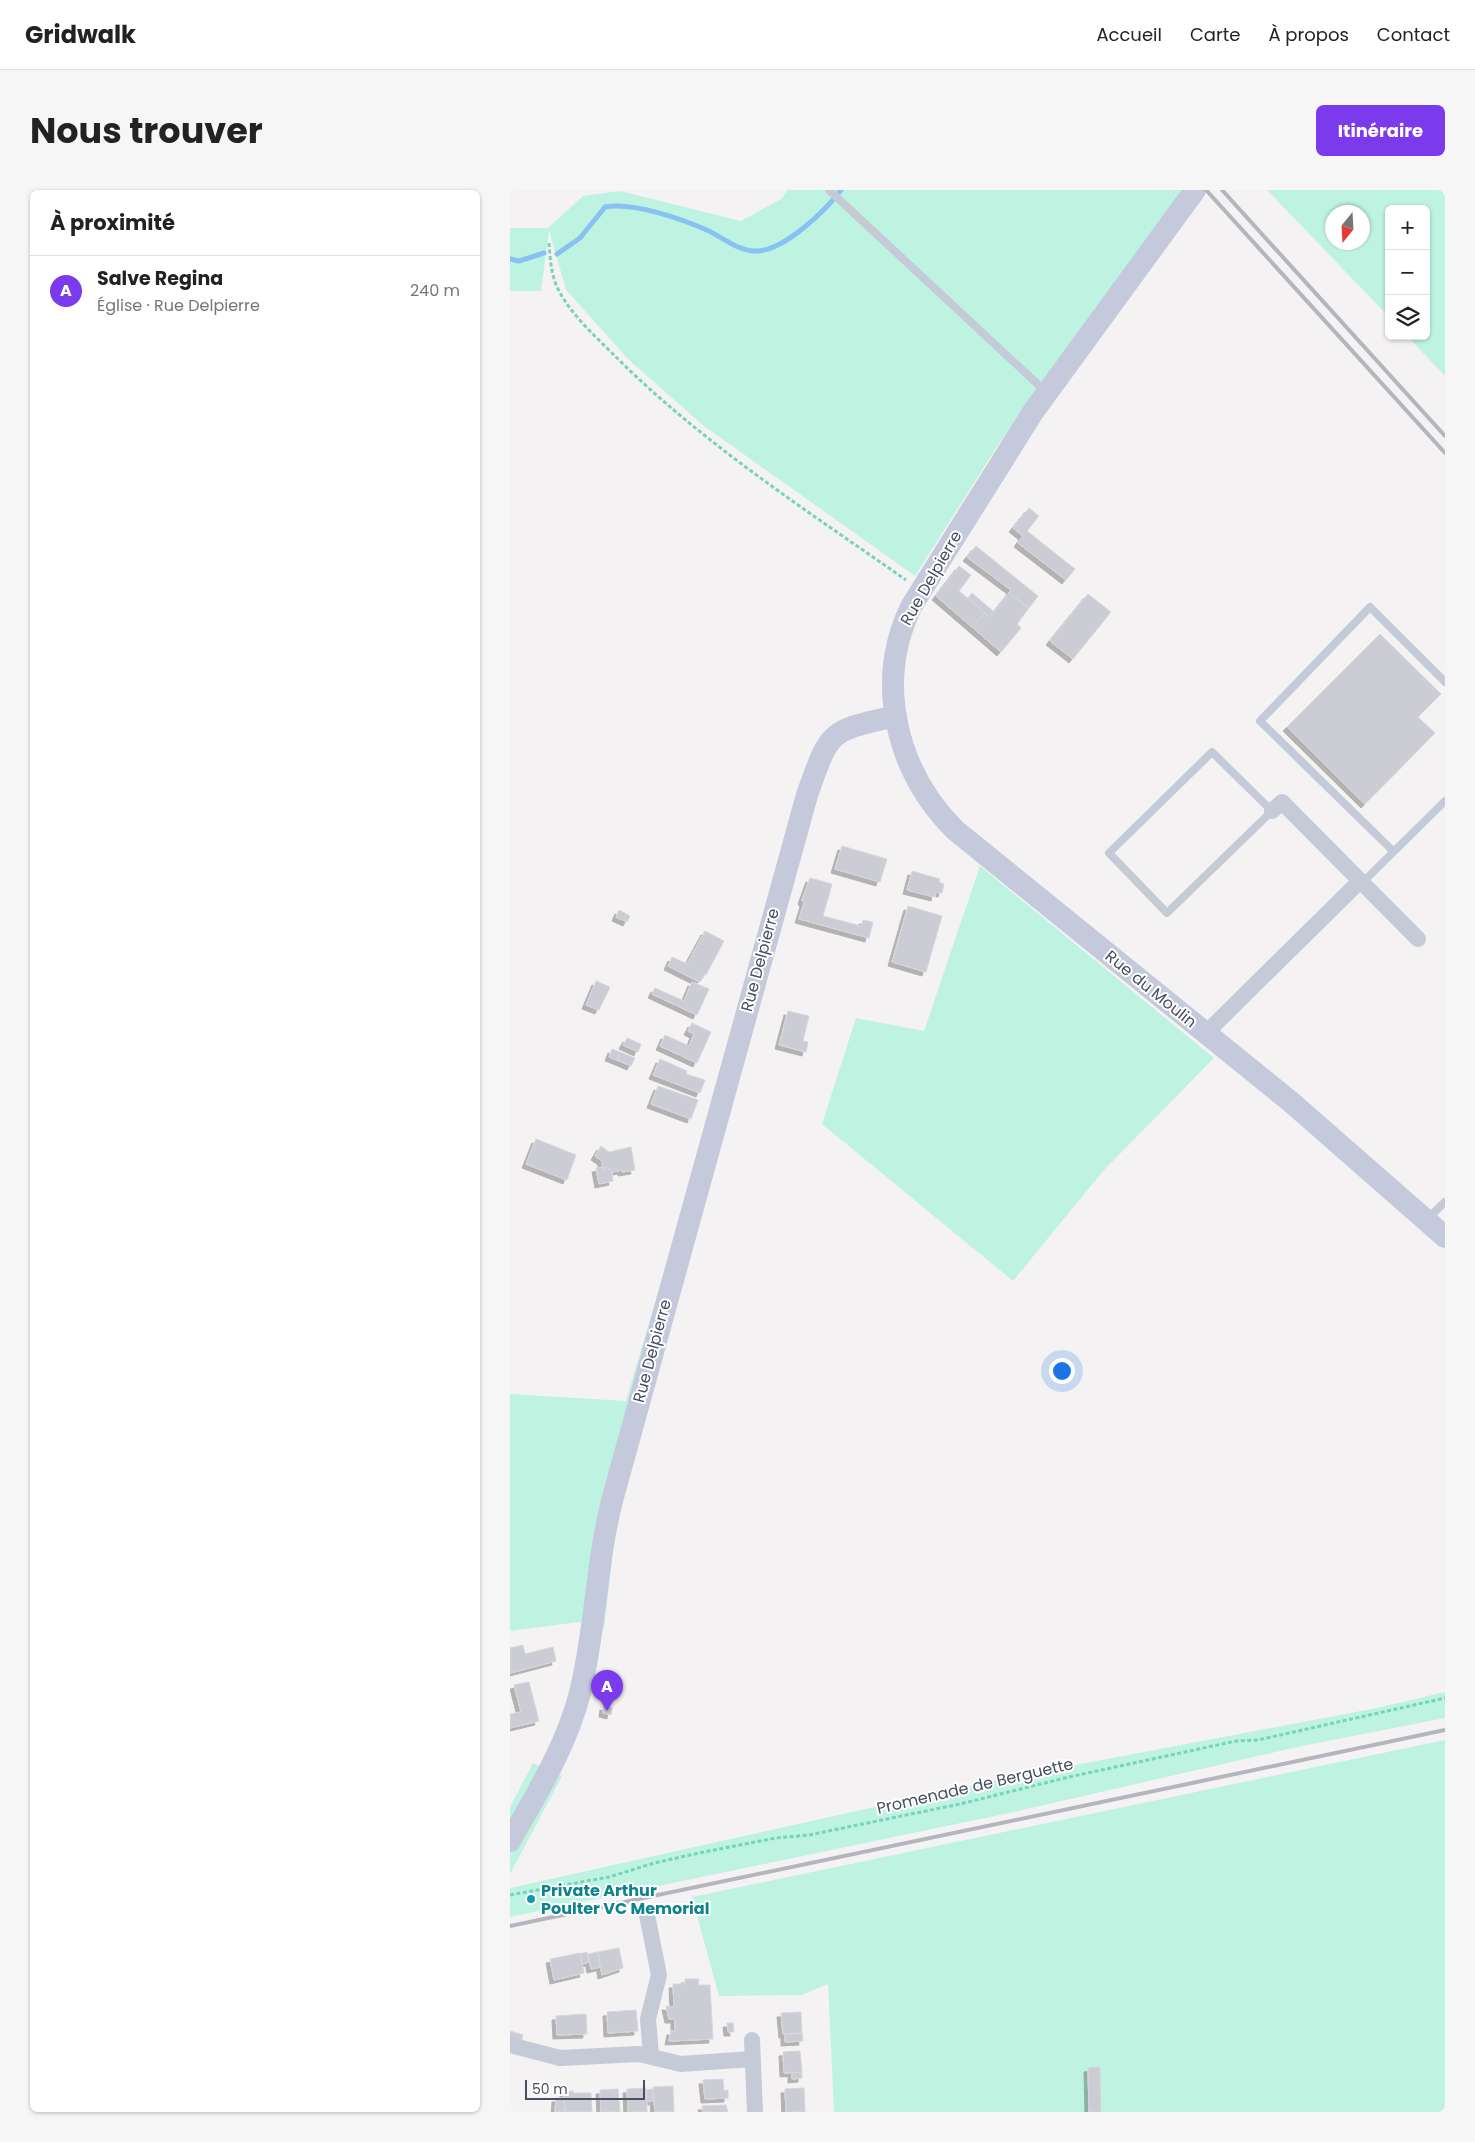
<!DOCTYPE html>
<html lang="fr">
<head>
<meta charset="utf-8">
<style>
	body { margin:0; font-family:Poppins,sans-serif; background:#f6f6f6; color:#222 }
	.controls { position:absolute; right:15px; top:15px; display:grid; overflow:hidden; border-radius:8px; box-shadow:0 1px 4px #0004 }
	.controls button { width:45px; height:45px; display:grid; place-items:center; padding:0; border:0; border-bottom:1px solid #e0e0e0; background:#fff; color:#222; font:25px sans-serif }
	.compass { position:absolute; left:815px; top:15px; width:45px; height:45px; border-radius:50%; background:#fff; box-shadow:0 1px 4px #0004; rotate:198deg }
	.scale { position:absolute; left:15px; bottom:12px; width:120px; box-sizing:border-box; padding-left:5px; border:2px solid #484f61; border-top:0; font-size:14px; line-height:18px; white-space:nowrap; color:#484f61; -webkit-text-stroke:4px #fff; paint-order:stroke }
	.you { position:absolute; left:551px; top:1180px; width:18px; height:18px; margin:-12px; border:4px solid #fff; border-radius:50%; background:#1a73e8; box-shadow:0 0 0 8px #1a73e833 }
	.badge { display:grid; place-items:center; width:32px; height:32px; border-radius:50%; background:#7c3aed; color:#fff; font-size:16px; font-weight:700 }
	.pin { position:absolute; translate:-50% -41px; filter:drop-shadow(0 1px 2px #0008) }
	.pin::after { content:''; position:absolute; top:26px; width:18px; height:15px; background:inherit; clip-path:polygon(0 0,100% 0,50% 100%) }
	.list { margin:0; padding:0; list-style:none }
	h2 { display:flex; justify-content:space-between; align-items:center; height:65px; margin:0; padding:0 20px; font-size:21px }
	h2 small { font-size:16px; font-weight:400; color:#767676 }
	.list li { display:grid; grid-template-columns:32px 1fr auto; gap:15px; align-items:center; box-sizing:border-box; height:70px; padding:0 20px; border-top:1px solid #e0e0e0 }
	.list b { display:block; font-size:19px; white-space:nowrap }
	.list p { margin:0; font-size:16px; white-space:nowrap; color:#767676 }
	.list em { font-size:16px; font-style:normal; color:#767676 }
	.icon { flex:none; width:28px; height:28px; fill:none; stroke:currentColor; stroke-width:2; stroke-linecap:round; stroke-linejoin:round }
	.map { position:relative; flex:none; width:935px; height:1922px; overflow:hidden; border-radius:8px }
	header { display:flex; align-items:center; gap:30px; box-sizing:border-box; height:70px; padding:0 25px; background:#fff; border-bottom:1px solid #e0e0e0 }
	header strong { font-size:24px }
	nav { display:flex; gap:28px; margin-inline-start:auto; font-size:18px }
	.intro { display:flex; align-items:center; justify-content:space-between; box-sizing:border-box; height:120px; padding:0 30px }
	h1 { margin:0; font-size:35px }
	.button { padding:12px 22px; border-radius:8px; background:#7c3aed; color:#fff; font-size:18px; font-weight:700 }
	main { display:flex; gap:30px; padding:0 30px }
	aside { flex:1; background:#fff; border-radius:8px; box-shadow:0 1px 4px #0004 }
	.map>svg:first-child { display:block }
</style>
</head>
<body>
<header>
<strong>Gridwalk</strong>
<nav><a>Accueil</a><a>Carte</a><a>À propos</a><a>Contact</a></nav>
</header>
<div class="intro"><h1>Nous trouver</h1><a class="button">Itinéraire</a></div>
<main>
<aside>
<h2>À proximité<small></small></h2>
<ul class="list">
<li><span class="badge">A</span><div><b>Salve Regina</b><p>Église · Rue Delpierre</p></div><em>240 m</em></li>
</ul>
</aside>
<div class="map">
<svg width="935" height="1922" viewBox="0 0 935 1922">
	<defs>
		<filter id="shadow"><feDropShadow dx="-4" dy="4" stdDeviation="0" flood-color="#0004"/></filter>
	</defs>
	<rect width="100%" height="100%" fill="#f4f2f2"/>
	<path fill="#bff3e1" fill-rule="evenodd" d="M278 0H672L488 255 405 386 194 236 119 170 56 100 39 40 31 101H0V38H38L73 6 110 1 231 31 271 9Z
		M757 0H935V186L897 146H916V19H879V127ZM822 22H852V52H822Z
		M470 676 704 868 593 981 503 1091 312 934 346 828 414 841Z
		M165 1044 107 1326 94 1439 69 1432 0 1441V1204L116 1211Z
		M935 1502V1528L792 1556 499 1623 0 1727V1698L491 1589 867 1518Z
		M935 1550V1922H324L318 1794 291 1805 209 1806 182 1707Z
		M23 1573 52 1586 0 1684V1617Z"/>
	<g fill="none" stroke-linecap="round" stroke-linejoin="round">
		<path stroke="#89c1f3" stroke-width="5" d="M47 64 70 48 95 17C124 12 172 29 199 41 213 48 229 61 245 61 273 62 315 21 331 0
			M0 69 9 71 34 63"/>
	</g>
	<path fill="#cccdd4" stroke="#d6d6de" filter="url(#shadow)" d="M519 318 529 326 517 341 565 379 556 390 508 353 513 346 503 338Z
		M466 356 528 406 519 418 499 403 501 400 457 367Z
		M449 376 461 385 449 401 475 423 462 437 426 406Z
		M462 403 484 422 480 427 458 408Z
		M499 403 519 418 507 434 511 438 491 462 462 437 475 423 480 427Z
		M578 404 601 422 563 469 540 451Z
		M870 444 931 504 908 527 925 543 855 614 777 537Z
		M332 656 377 669 370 692 325 679Z
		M402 681 430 689 429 692 434 694 432 703 426 702 425 707 397 700Z
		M300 688 322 694 313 726 351 736 353 730 363 732 359 748 289 729 294 713 292 710Z
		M398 716 432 726 416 782 382 772Z
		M109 720 120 726 117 732 106 727Z
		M195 741 214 751 196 785 194 784 190 792 158 776 162 767 177 774Z
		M86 791 100 797 89 820 76 815Z
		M182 792 199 799 187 825 142 804 145 798 174 811Z
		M278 821 299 826 293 851 298 852 296 862 269 855Z
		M182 833 201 842 187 873 150 856 155 845 179 856 184 844 178 841Z
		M117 848 131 854 128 862 113 855Z
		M102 859 110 862 107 870 99 867Z
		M110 862 125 868 121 876 107 870Z
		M150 869 177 881 176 884 195 890 190 903 143 885Z
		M148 896 188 910 181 929 141 914Z
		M26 949 66 965 57 990 16 974Z
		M91 956 99 962 121 957 125 980 112 982V980L102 982 101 979 93 980 92 971 85 966Z
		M93 977V980L101 979 103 991 89 994 86 978Z
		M13 1455 15 1464 43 1457 46 1471 0 1483V1458Z
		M19 1492 29 1531 0 1538V1524L11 1522 4 1495Z
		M94 1516 102 1518 101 1525 93 1523Z
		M109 1758 113 1778 92 1785 88 1762Z
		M77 1762 79 1772 72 1774 70 1764Z
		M88 1762 90 1777 81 1779 78 1764Z
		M70 1763 74 1783 44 1790 40 1769Z
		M175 1789H189L188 1795H200L203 1849 159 1851 161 1841H165V1829H159L156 1816 164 1817 163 1794H175Z
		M126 1820 128 1841 98 1843 97 1822Z
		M291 1822 292 1843 273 1844 271 1823Z
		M76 1824 77 1844 47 1845 46 1826Z
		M217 1833H223L224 1842H218Z
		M0 1841 13 1845 11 1852 0 1849Z
		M292 1843 293 1851 275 1852V1844Z
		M290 1861 292 1882 274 1883 273 1862Z
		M590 1877 591 1922H579L578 1878Z
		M292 1882V1888L282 1889V1883Z
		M213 1889 214 1901 218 1900V1908L195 1909 193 1890Z
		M163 1896 164 1922H145L143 1897Z
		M136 1898 137 1922H118L117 1899Z
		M294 1898 295 1922H276L275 1899Z
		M108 1899 110 1922H91L90 1900Z
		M143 1899V1911H137L136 1900Z
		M63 1901V1903H81L82 1922H55L54 1902Z
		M46 1908H54L55 1922H45Z
		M216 1915 218 1922H193L192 1916Z"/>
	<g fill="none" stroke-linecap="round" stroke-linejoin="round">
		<path stroke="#74d4be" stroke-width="3" stroke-dasharray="4 2.5" stroke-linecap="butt" d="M39 53C40 68 41 83 47 97 60 124 85 146 105 166 192 253 296 320 396 390
			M0 1705 99 1687 144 1673 194 1662 266 1648 299 1645 450 1614 559 1587 726 1551 748 1550 935 1508"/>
		<path stroke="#c5cad7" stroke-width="8" d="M319 0 535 201
			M702 562 762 621 657 723 599 663Z
			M883 661 750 531 860 417 935 492
			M852 693 935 611
			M918 1028 935 1012"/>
		<path stroke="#c5cad7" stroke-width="16" d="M762 621 772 612 908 749
			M696 843 850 691
			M137 1725 149 1785 138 1829 141 1866
			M242 1850 245 1922
			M0 1855 50 1868 129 1864 171 1874 242 1869"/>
		<path stroke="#c4c9db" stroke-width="22" d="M685 0 523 222 402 415C364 491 386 581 445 640L781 912 935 1047
			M0 1651C27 1603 56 1557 70 1503 86 1439 86 1371 103 1307L297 605C320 540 318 541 386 526"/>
		<path stroke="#b4b5bd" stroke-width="4" d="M696 0 935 263
			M712 0 935 246
			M0 1736 935 1540"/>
	</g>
	<circle fill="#0f9aa8" stroke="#fff" stroke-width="2" cx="21" cy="1709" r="5"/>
	<g text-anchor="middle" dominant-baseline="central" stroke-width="4" stroke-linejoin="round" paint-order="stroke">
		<g font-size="16" fill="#484f61" stroke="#fff">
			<text transform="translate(421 388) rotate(-60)">Rue Delpierre</text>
			<text transform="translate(250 770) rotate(-75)">Rue Delpierre</text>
			<text transform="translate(641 799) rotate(39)">Rue du Moulin</text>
			<text transform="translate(142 1161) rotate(-75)">Rue Delpierre</text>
			<text transform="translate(465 1596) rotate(-13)">Promenade de Berguette</text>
		</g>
		<g font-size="16" font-weight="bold" fill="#0d838f" stroke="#fff" text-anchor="start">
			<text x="31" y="1700">Private Arthur<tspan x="31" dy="18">Poulter VC Memorial</tspan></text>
		</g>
	</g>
</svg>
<div class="controls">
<button>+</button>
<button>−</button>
<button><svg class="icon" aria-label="layers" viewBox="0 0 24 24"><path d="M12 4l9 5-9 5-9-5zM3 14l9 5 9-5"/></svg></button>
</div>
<svg class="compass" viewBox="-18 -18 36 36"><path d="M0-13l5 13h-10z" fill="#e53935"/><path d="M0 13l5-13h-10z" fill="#767676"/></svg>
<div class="scale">50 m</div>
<div class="you"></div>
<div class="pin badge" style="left:97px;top:1521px">A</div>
</div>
</main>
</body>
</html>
